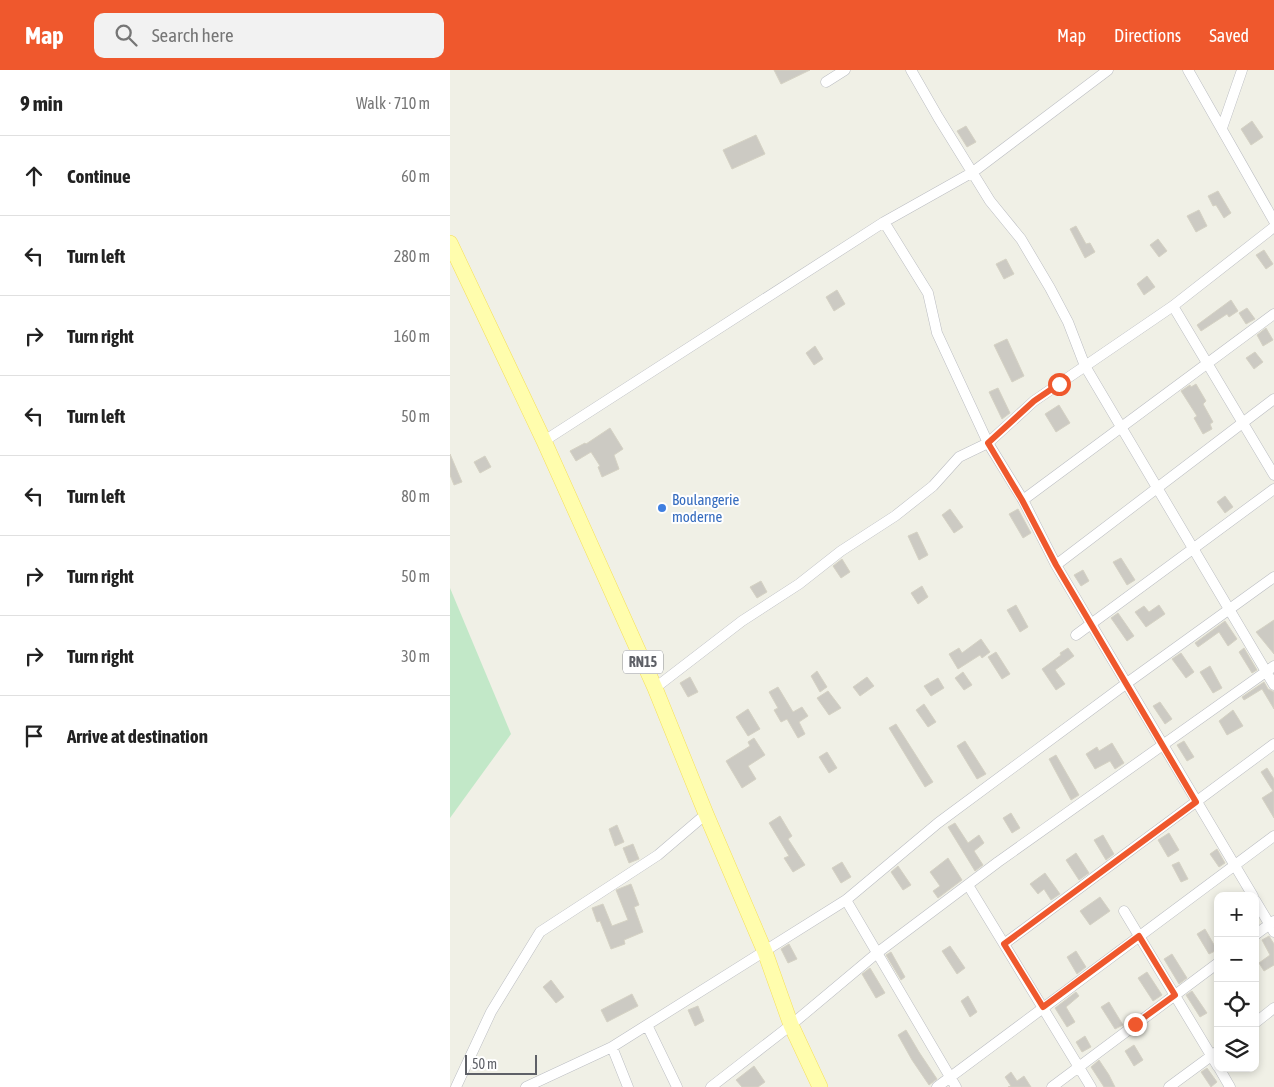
<!DOCTYPE html>
<html lang="en">
<head>
<meta charset="utf-8">
<style>
	body { margin:0; font-family:"Asap Condensed",sans-serif; background:#f2f2f2; color:#222 }
	.controls { position:absolute; right:15px; bottom:15px; display:grid; overflow:hidden; border-radius:10px; box-shadow:0 2px 8px #0003 }
	.controls button { width:45px; height:45px; display:grid; place-items:center; padding:0; border:0; border-bottom:1px solid #e0e0e0; background:#fff; color:#222; font:25px sans-serif }
	.scale { position:absolute; left:15px; bottom:12px; width:72px; box-sizing:border-box; padding-left:5px; border:2px solid #5e6067; border-top:0; font-size:14px; line-height:18px; white-space:nowrap; color:#5e6067; -webkit-text-stroke:4px #fff; paint-order:stroke }
	.stop { position:absolute; width:15px; height:15px; margin:-11px; border:4px solid #ef582d; border-radius:50%; background:#fff }
	.stop.end { background:#ef582d; border-color:#fff; box-shadow:0 1px 5px #0008 }
	.list { margin:0; padding:0; list-style:none }
	h2 { display:flex; justify-content:space-between; align-items:center; height:65px; margin:0; padding:0 20px; font-size:21px }
	h2 small { font-size:16px; font-weight:400; color:#767676 }
	.list li { display:grid; grid-template-columns:32px 1fr auto; gap:15px; align-items:center; box-sizing:border-box; height:80px; padding:0 20px; border-top:1px solid #e0e0e0 }
	.list b { display:block; font-size:19px; white-space:nowrap }
	.list em { font-size:16px; font-style:normal; color:#767676 }
	.icon { flex:none; width:28px; height:28px; fill:none; stroke:currentColor; stroke-width:2; stroke-linecap:round; stroke-linejoin:round }
	.map { position:relative; flex:none; width:824px; height:1017px; overflow:hidden }
	header { display:flex; align-items:center; gap:30px; box-sizing:border-box; height:70px; padding:0 25px; background:#ef582d; color:#fff }
	header strong { font-size:24px }
	nav { display:flex; gap:28px; margin-inline-start:auto; font-size:18px }
	.search { width:350px; height:45px; background:#f2f2f2; display:flex; align-items:center; gap:12px; box-sizing:border-box; padding:0 18px; border-radius:10px; color:#767676; font-size:19px }
	main { display:flex }
	aside { flex:1; background:#fff }
	.map>svg:first-child { display:block }
</style>
</head>
<body>
<header>
<strong>Map</strong>
<div class="search"><svg class="icon" aria-label="search" viewBox="0 0 24 24"><circle cx="10" cy="10" r="6"/><path d="M15 15l6 6"/></svg>Search here</div>
<nav><a>Map</a><a>Directions</a><a>Saved</a></nav>
</header>
<main>
<aside>
<h2>9 min<small>Walk · 710 m</small></h2>
<ul class="list">
<li><svg class="icon" aria-label="ahead" viewBox="0 0 24 24"><path d="M12 20V5M6 11l6-6 6 6"/></svg><div><b>Continue</b></div><em>60 m</em></li>
<li><svg class="icon" aria-label="left" viewBox="0 0 24 24"><path d="M17 20v-9H6M10 6l-5 5 5 5"/></svg><div><b>Turn left</b></div><em>280 m</em></li>
<li><svg class="icon" aria-label="right" viewBox="0 0 24 24"><path d="M7 20v-9h11M14 6l5 5-5 5"/></svg><div><b>Turn right</b></div><em>160 m</em></li>
<li><svg class="icon" aria-label="left" viewBox="0 0 24 24"><path d="M17 20v-9H6M10 6l-5 5 5 5"/></svg><div><b>Turn left</b></div><em>50 m</em></li>
<li><svg class="icon" aria-label="left" viewBox="0 0 24 24"><path d="M17 20v-9H6M10 6l-5 5 5 5"/></svg><div><b>Turn left</b></div><em>80 m</em></li>
<li><svg class="icon" aria-label="right" viewBox="0 0 24 24"><path d="M7 20v-9h11M14 6l5 5-5 5"/></svg><div><b>Turn right</b></div><em>50 m</em></li>
<li><svg class="icon" aria-label="right" viewBox="0 0 24 24"><path d="M7 20v-9h11M14 6l5 5-5 5"/></svg><div><b>Turn right</b></div><em>30 m</em></li>
<li><svg class="icon" aria-label="arrive" viewBox="0 0 24 24"><path d="M6 21V4h12l-3 4 3 4H6"/></svg><div><b>Arrive at destination</b></div></li>
</ul>
</aside>
<div class="map">
<svg width="824" height="1017" viewBox="0 0 824 1017">
	<rect width="100%" height="100%" fill="#f0f0e6"/>
	<path fill="#c2e8c8" d="M0 518 61 664 0 748Z"/>
	<path fill="#cccac3" stroke="#d5d2c4" d="M324 0H360L331 14Z
		M802 51 813 67 801 75 791 59Z
		M516 56 526 72 517 77 507 61Z
		M306 65 315 84 282 99 273 80Z
		M768 121 781 143 774 148 766 135 763 136 758 126Z
		M749 140 757 156 746 162 737 146Z
		M626 156 636 174 640 173 645 182 635 188 620 159Z
		M708 169 717 181 709 187 700 175Z
		M814 180 823 194 816 199 806 185Z
		M556 189 564 204 554 209 546 194Z
		M697 206 705 217 694 225 687 214Z
		M387 220 395 234 384 241 376 227Z
		M781 230 788 241 779 247 777 244 751 261 747 255Z
		M797 238 805 249 796 254 789 243Z
		M816 258 823 270 813 276 807 265Z
		M557 269 574 306 562 312 544 275Z
		M365 276 373 289 364 295 356 283Z
		M805 282 813 292 804 299 796 288Z
		M746 314 756 331 753 334 763 352 760 354 762 359 753 364 744 348 747 346 731 321 740 315 741 317Z
		M548 318 560 343 552 349 539 322Z
		M609 335 620 353 606 362 595 344Z
		M160 358 173 379 164 385 169 399 152 407 148 397 150 396 141 382 126 391 120 381 135 373 136 374Z
		M0 384 12 412 4 415 0 405Z
		M35 386 41 397 30 403 24 392Z
		M775 426 783 437 775 443 767 432Z
		M500 439 513 457 504 463 492 445Z
		M568 439 581 463 573 468 559 444Z
		M467 462 478 485 469 490 458 466Z
		M671 488 685 510 677 515 663 492Z
		M392 489 400 502 391 508 383 496Z
		M633 500 639 511 631 516 624 505Z
		M311 511 317 522 307 528 300 517Z
		M472 516 478 527 468 534 461 523Z
		M566 535 578 557 570 562 557 540Z
		M709 535 715 544 696 557 685 542 694 536 699 542Z
		M668 543 684 566 677 571 661 548Z
		M824 550V584L806 562Z
		M775 551 787 569 778 576 769 562 748 577 745 573Z
		M531 569 540 582 532 588 530 585 508 599 499 584 509 578 512 583Z
		M618 578 624 586 605 600 615 614 606 620 592 599 611 585 610 583Z
		M794 578 807 600 802 603 789 582Z
		M546 582 560 604 552 609 538 587Z
		M731 583 744 602 736 608 722 589Z
		M760 596 772 618 763 623 750 602Z
		M367 601 377 617 370 622 361 606Z
		M513 602 522 615 514 620 505 608Z
		M240 607 248 622 238 627 230 613Z
		M417 607 424 616 410 626 403 617Z
		M488 608 494 618 481 626 474 616Z
		M814 612 818 619 824 622V639L812 619 794 630 792 627Z
		M328 617 343 642 352 637 358 646 349 652 355 664 348 668 337 649 331 652 324 640 328 638 319 622Z
		M378 621 391 638 379 645 367 628Z
		M710 632 722 649 715 654 703 636Z
		M474 634 486 652 478 657 466 640Z
		M298 639 310 659 298 666 286 647Z
		M783 640 793 656 777 665 769 651Z
		M446 654 483 712 475 717 439 658Z
		M304 668 315 685 298 696 306 709 292 718 276 691 300 676 298 672Z
		M515 671 536 704 527 709 507 676Z
		M734 671 744 687 737 691 727 675Z
		M662 673 674 693 665 699 660 691 645 699 636 684 647 677 649 681Z
		M377 682 387 698 379 703 369 687Z
		M606 685 629 725 621 730 599 689Z
		M817 698 824 709V748L812 728 823 721 811 702Z
		M561 743 570 758 562 763 553 748Z
		M330 746 342 766 338 769 355 795 343 802 334 788 339 786 319 753Z
		M505 753 518 773 529 765 534 773 524 781 533 795 525 801 498 757Z
		M167 755 174 772 165 776 159 759Z
		M719 763 729 780 718 787 708 770Z
		M653 765 664 784 656 790 644 770Z
		M183 774 189 789 179 793 173 778Z
		M767 779 775 793 769 797 760 784Z
		M626 783 639 803 629 810 616 790Z
		M498 788 512 810 488 828 483 821 490 816 480 802Z
		M392 792 401 807 391 813 382 798Z
		M729 792 738 809 731 812 722 795Z
		M448 796 461 815 453 820 441 802Z
		M595 803 610 824 601 830 594 819 588 824 580 814Z
		M181 814 189 835 184 837 193 862 174 870 175 874 161 879 150 851 147 852 142 838 153 834 162 856 178 850 166 820Z
		M650 827 660 841 640 855 630 841Z
		M755 859 767 880 759 884 747 864Z
		M819 866 824 874V895L814 901 809 893 820 885 812 870Z
		M339 874 347 889 338 893 331 879Z
		M500 876 515 898 507 904 492 881Z
		M626 881 636 897 627 904 617 887Z
		M441 882 455 907 451 910 436 885Z
		M722 884 737 908 729 914 714 889Z
		M420 898 435 923 426 928 412 904Z
		M697 902 712 925 703 931 688 908Z
		M101 910 114 927 106 933 93 917Z
		M742 921 757 943 750 947 736 925Z
		M626 922 629 926 616 937 625 952 617 957 605 938Z
		M182 924 188 936 157 952 151 940Z
		M518 926 527 942 520 947 511 931Z
		M659 932 673 955 665 959 651 937Z
		M248 936 254 951 245 956 238 940Z
		M456 960 469 982 487 1009 479 1015 462 990 448 965Z
		M635 966 641 977 632 982 626 972Z
		M684 975 693 990 684 996 675 981Z
		M649 990 659 1005 665 1017H654L641 997Z
		M304 996 315 1012 308 1017H292L286 1010Z
		M757 998 767 1012 761 1017 751 1002Z
		M561 1002 567 1011 574 1006 581 1017H558L561 1016 555 1007Z"/>
	<g fill="none" stroke-linecap="round" stroke-linejoin="round">
		<defs>
			<path id="street" d="M461 0 488 47 540 131 571 169 600 218 618 252 635 296 824 615
				M738 0 824 151
				M376 12 395 0
				M772 58 792 0
				M434 152 478 223 487 263 538 373 573 430 606 495 803 826
				M723 236 824 405
				M94 371 434 152 523 102 658 0
				M573 430 824 244
				M606 495 824 329
				M626 565 824 419
				M205 618 292 551 349 514 391 481 445 446 483 416 509 387 538 373 584 331 723 236 824 157
				M518 815 641 1017
				M396 830 506 1017
				M805 830 824 862
				M674 841 768 997
				M805 865 824 851
				M554 874 824 674
				M805 953 824 938
				M162 977 178 1017
				M769 998 780 1017
				M6 1017 41 942 90 862 208 785 256 744
				M76 1017 162 977 197 955
				M227 1017 197 955 396 830 488 753 677 613 824 507
				M261 1017 341 955 427 883 548 792 824 596
				M487 1017 824 766
				M602 1017 768 893
				M719 1017 768 981"/>
			<path id="primary" d="M0 173 94 371 205 618 256 744 315 882 341 955 370 1017"/>
		</defs>
		<use href="#street" stroke="#bbbdc2" stroke-width="11"/>
		<use href="#primary" stroke="#f6e059" stroke-width="16"/>
		<use href="#street" stroke="#fff" stroke-width="10"/>
		<use href="#primary" stroke="#fffdad" stroke-width="15"/>
	</g>
	<g fill="none" stroke-linecap="round" stroke-linejoin="round">
		<path stroke="#ef582d" stroke-width="6" d="M609 314 584 331 538 373 572 430 606 495 746 732 554 874 593 937 689 866 725 925 685 954"/>
	</g>
	<circle fill="#3f7fe0" stroke="#fff" stroke-width="2" cx="212" cy="438" r="5"/>
	<g text-anchor="middle" dominant-baseline="central" stroke-width="4" stroke-linejoin="round" paint-order="stroke">
		<rect fill="#fff" stroke="#8e9095" stroke-width="1" x="173" y="580.5" width="40" height="23" rx="4"/>
		<g font-size="14" font-weight="bold" fill="#5e6067">
			<text x="193" y="592">RN15</text>
		</g>
		<g font-size="15" fill="#366cbe" stroke="#fff" text-anchor="start">
			<text x="222" y="429">Boulangerie<tspan x="222" dy="17">moderne</tspan></text>
		</g>
	</g>
</svg>
<div class="controls">
<button>+</button>
<button>−</button>
<button><svg class="icon" aria-label="locate" viewBox="0 0 24 24"><circle cx="12" cy="12" r="6"/><path d="M12 2v4M12 18v4M2 12h4M18 12h4"/></svg></button>
<button><svg class="icon" aria-label="layers" viewBox="0 0 24 24"><path d="M12 4l9 5-9 5-9-5zM3 14l9 5 9-5"/></svg></button>
</div>
<div class="scale">50 m</div>
<div class="stop" style="left:609px;top:314px"></div>
<div class="stop end" style="left:685px;top:954px"></div>
</div>
</main>
</body>
</html>
